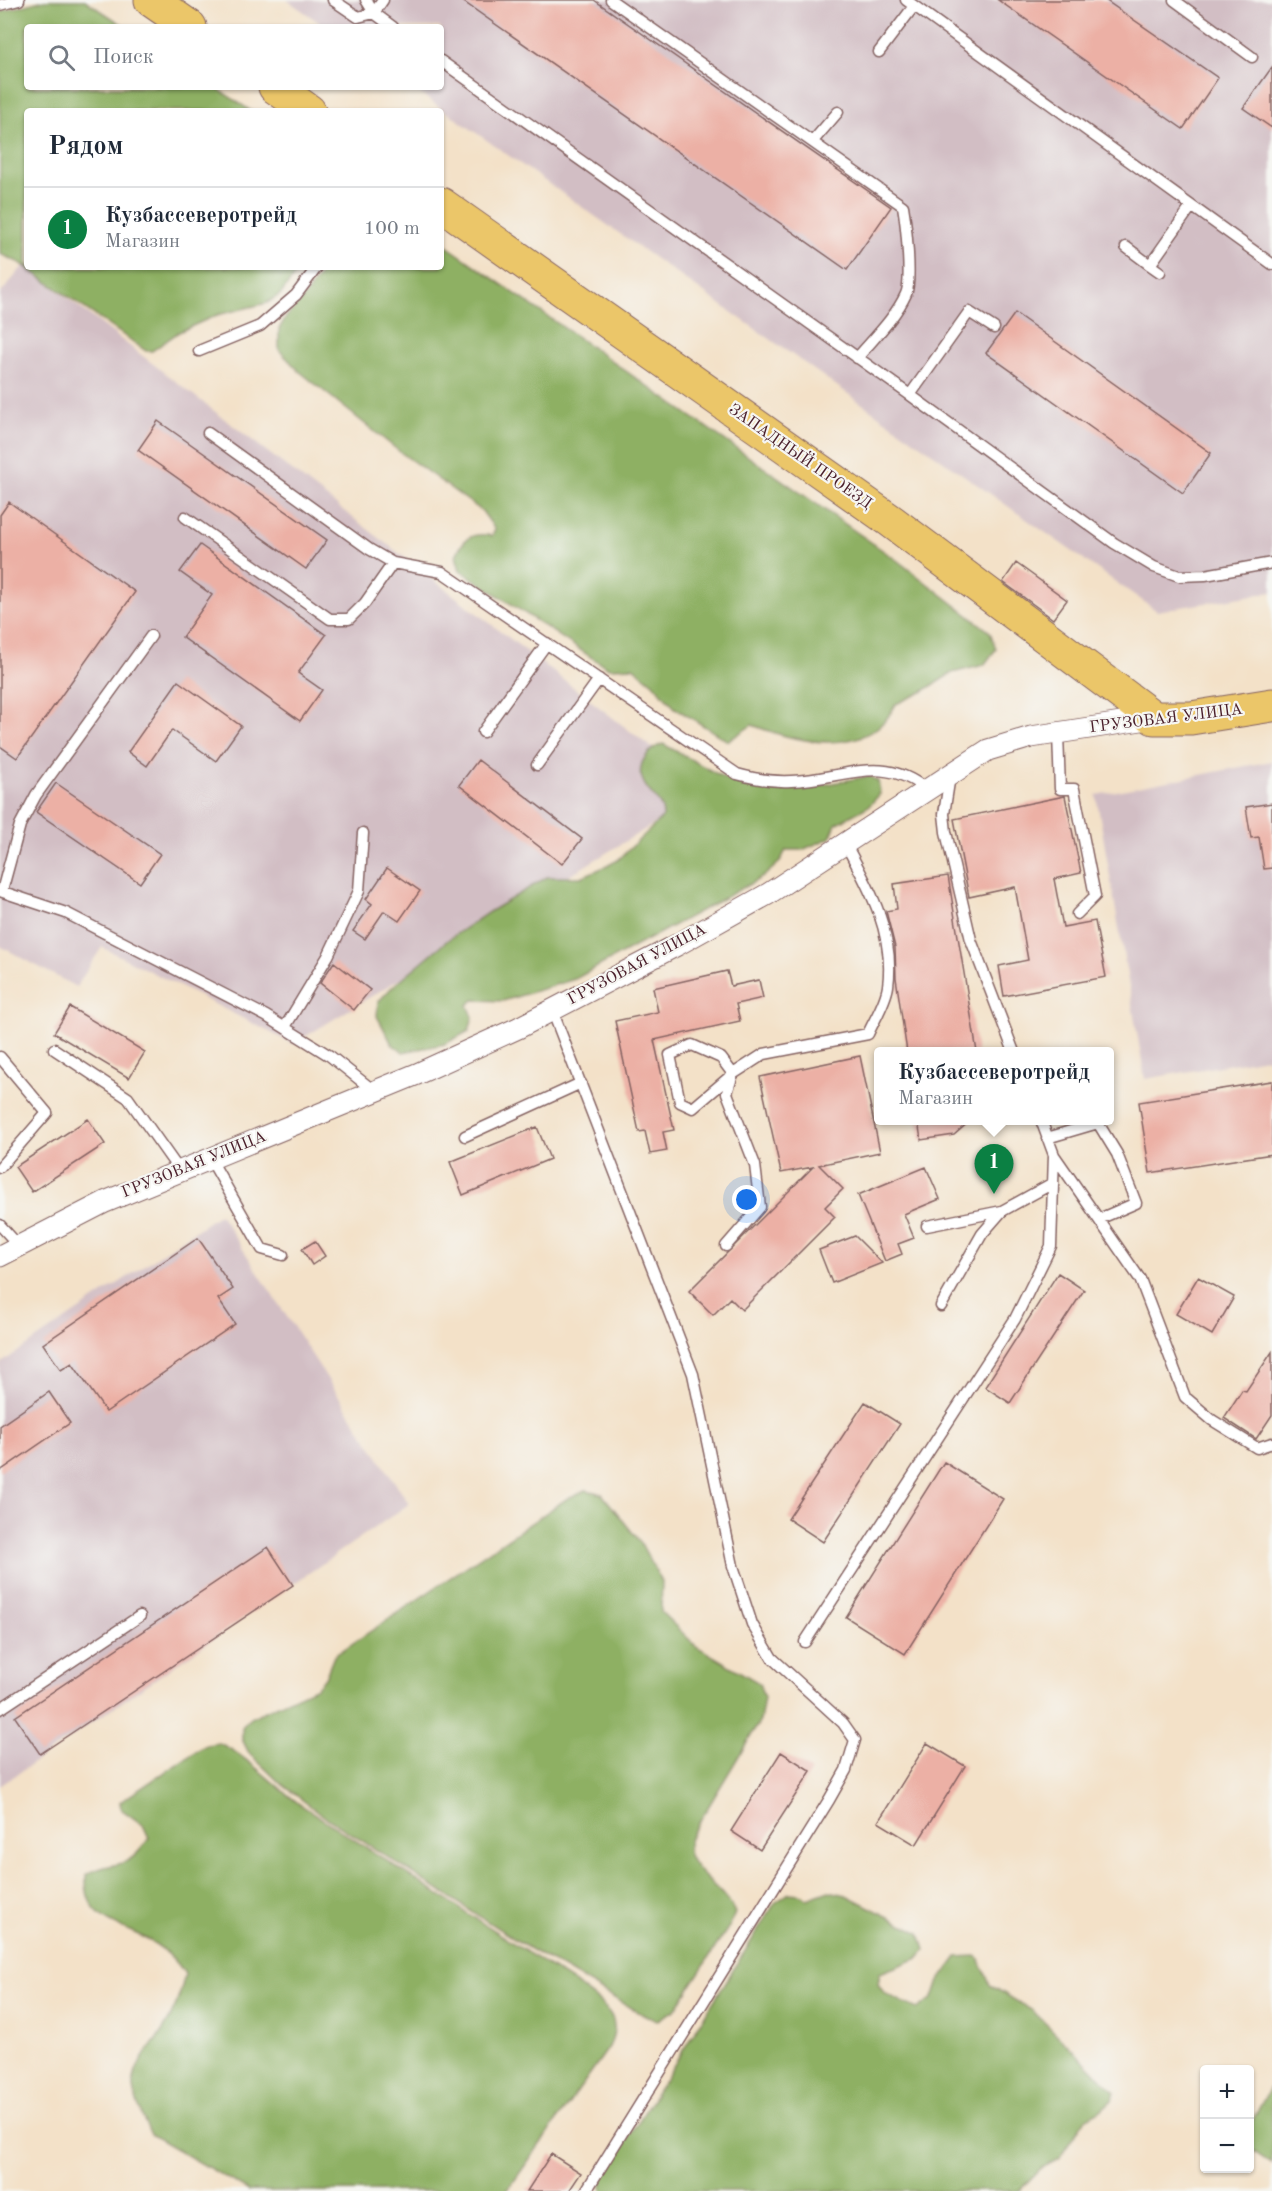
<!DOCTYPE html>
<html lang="ru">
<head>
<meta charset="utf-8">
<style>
	body { margin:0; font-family:"Old Standard TT",serif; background:#f6f6f7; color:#1f2937 }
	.controls { position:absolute; right:18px; bottom:18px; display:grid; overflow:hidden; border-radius:6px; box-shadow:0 2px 4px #0004 }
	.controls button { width:54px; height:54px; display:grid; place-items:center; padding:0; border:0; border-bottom:2px solid #e0e1e3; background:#fff; color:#1f2937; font:30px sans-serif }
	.you { position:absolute; left:747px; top:1200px; width:21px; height:21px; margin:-15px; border:4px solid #fff; border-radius:50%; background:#1a73e8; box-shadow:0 0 0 9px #1a73e833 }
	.badge { display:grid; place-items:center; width:39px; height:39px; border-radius:50%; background:#0b8043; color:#fff; font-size:20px; font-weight:700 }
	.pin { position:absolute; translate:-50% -50px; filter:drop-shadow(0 2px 3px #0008) }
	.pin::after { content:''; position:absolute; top:32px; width:21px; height:18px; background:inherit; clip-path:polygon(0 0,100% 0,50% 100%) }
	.popup { position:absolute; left:874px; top:1047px; width:240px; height:78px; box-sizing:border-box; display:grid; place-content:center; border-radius:6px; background:#fff; filter:drop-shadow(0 2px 4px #0005); font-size:20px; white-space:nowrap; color:#747a83 }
	.popup b { font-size:22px; color:#1f2937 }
	.popup::after { content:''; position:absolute; left:50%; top:100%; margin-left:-12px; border:12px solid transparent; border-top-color:#fff }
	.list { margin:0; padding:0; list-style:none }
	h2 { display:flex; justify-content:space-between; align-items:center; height:78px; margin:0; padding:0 24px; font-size:26px }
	h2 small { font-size:20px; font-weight:400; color:#747a83 }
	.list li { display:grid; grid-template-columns:39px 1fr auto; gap:18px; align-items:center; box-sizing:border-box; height:84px; padding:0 24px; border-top:2px solid #e0e1e3 }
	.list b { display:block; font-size:22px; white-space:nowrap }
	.list p { margin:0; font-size:20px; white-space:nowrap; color:#747a83 }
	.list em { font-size:20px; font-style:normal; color:#747a83 }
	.icon { flex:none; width:33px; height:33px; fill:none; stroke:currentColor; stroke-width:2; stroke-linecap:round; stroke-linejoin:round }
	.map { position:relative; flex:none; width:1272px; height:2191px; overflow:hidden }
	.search { position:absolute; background:#fff; box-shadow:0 2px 4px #0004; left:24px; top:24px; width:420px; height:66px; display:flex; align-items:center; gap:15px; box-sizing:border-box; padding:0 21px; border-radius:6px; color:#747a83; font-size:22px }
	.panel { position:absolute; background:#fff; box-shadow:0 2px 4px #0004; left:24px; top:108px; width:420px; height:162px; border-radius:6px }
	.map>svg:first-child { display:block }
</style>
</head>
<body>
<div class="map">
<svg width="1272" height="2191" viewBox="0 0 1272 2191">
	<rect width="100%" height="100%" fill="#f6f6f2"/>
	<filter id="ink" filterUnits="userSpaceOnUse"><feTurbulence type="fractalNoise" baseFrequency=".0167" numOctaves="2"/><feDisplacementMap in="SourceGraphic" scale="12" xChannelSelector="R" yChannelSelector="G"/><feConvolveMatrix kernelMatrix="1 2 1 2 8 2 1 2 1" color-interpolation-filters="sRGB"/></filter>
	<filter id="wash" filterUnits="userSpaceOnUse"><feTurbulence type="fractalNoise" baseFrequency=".008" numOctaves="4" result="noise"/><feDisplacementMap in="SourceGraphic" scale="24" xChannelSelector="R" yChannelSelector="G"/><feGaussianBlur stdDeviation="1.35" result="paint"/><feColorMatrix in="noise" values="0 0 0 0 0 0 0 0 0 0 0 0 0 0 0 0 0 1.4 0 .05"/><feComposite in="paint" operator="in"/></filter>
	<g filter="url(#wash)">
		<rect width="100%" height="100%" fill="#f3e1c8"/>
		<path fill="#d2bec4" d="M287 0H1272V592L1157 611 411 87H441V27H326Z
			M25 264 27 267 708 791 293 1044 102 947 76 987 0 946V294Z
			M1272 761V1057L1145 1079 1096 795Z
			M220 1214 409 1504 0 1786V1364Z"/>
		<path fill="#8eb063" stroke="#6c6847" stroke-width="1.5" d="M44 0H85L126 27H27V87H215L251 111H27V267H301L281 294 267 303 217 315 179 332 152 351H146L20 263 0 254V12Z
			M441 242 898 561 990 632 996 649 984 665 952 673 922 692 896 704C870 759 798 743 752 725L728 741 675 708 653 683 633 667 609 668 597 661 460 570 456 556C463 538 472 532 492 536L495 529 482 511 400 452 299 371 279 350V329L286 317 303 299 325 267H441Z
			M663 744 728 780 752 787 808 788 869 776 878 781 880 794 869 806 836 824 830 838 802 850H786L780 862 763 877 575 979 503 1001 474 1000 468 1005 473 1017 469 1031 445 1044 403 1052 392 1044 377 1016 378 1002 392 987 449 939 489 912 547 877H581L607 866 618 860 663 817C663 799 649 796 643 781 635 765 649 748 663 744Z
			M586 1490 602 1494 640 1542 662 1582 661 1612 696 1646 759 1683 764 1698 760 1721 690 1837C689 1841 687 1847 688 1851 692 1873 726 1890 735 1913L730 1925 675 2010 658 2020 647 2017 530 1949 322 1815 279 1782 249 1753 242 1739V1727L250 1718 317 1687 325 1678 334 1656 568 1498Z
			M219 1743C246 1755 276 1787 301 1805L579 1986C602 2005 625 2015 609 2047L507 2191H249L152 2135C143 2123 132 2093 134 2078 137 2060 154 2045 163 2030 174 2013 181 1994 185 1974 175 1958 161 1946 143 1937 112 1922 84 1918 86 1875 115 1857 124 1876 149 1838L143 1825 121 1809 120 1802 206 1745Z
			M829 1891 846 1895 920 1933 925 1950 918 1958 880 1973 878 1984 884 1993 917 2009 933 1998 938 1983 957 1957 975 1956 980 1960 990 1985 1033 2011 1115 2092 1112 2100 1100 2111 1085 2119 1059 2159 1040 2169 1019 2191H602V2180L775 1903 789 1893 800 1894 807 1899Z
			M1272 2084V2164L1250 2149V2125Z"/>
		<g id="blocks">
			<path fill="#ecb0a5" d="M461 0H594L891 207 847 270Z
				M998 0H1105L1218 78 1183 129Z
				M1272 67V128L1243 108Z
				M1015 313 1211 453 1183 493 986 353Z
				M158 421 327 540 306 569 138 450Z
				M9 502 135 592 17 758 0 746V515Z
				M200 545 326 635 298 673 322 690 300 721 182 637 212 595 180 572Z
				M1016 563 1067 600 1053 619 1003 582Z
				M178 681 241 726 216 761 172 730 147 766 128 752Z
				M478 760 582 839 562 864 459 785Z
				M56 783 160 854 140 883 36 812Z
				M1065 796 1081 873 1054 879 1063 927 1095 921 1106 977 1004 996 999 966 1028 960 1015 887 969 897 954 819Z
				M1272 803V868L1264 869 1259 837 1251 838 1246 807Z
				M387 868 420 891 399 921 384 911 365 939 353 931 372 904 366 899Z
				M948 876 977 1052H907L896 978 895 947 886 911 897 909 894 884Z
				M334 962 370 990 354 1010 320 983Z
				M727 971 731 986 759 980 763 998 736 1004 740 1021 654 1040 674 1130 663 1132 667 1151 650 1154 645 1131 639 1132 615 1021 658 1012 653 988Z
				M70 1007 145 1052 129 1078 54 1033Z
				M860 1056 880 1152 819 1165 843 1189 825 1207 835 1217 742 1310 730 1298 713 1315 689 1291 813 1167 781 1173 760 1077Z
				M1272 1081V1154L1150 1173 1139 1102Z
				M88 1119 105 1144 32 1192 15 1167Z
				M918 1120H971L954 1135 921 1140Z
				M537 1127 550 1159 463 1195 450 1162Z
				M926 1167 940 1199 904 1214 914 1238 898 1244 902 1254 885 1261 858 1195Z
				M855 1236 882 1263 832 1283 819 1250Z
				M198 1238 233 1289 218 1299 235 1324 106 1412 72 1363 61 1370 43 1344Z
				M315 1241 325 1256 312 1265 302 1249Z
				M1058 1273 1084 1290 1010 1403 985 1387Z
				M1198 1277 1234 1297 1212 1335 1176 1314Z
				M1272 1352V1415L1256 1439 1224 1418 1242 1390 1246 1391Z
				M49 1392 70 1423 0 1471V1426Z
				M865 1402 900 1424 823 1542 788 1519Z
				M944 1462 1003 1499 905 1654 846 1617Z
				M268 1547 293 1585 40 1754 15 1717Z
				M927 1743 965 1766 916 1845 878 1822Z
				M781 1752 811 1771 760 1850 731 1831Z
				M551 2154 581 2173 569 2191H527Z"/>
		</g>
	</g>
	<g filter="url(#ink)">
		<use href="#blocks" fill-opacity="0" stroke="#856362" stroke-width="1.5"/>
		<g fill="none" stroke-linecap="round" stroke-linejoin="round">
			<defs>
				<path id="service" d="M333 0 358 17 374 13 383 0
					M366 0 374 13 393 27
					M611 0 903 206C906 223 912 281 906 294 895 318 874 338 857 358
					M906 0 1272 264
					M1174 0 1252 57
					M0 5 19 0
					M879 52 914 6
					M441 61 910 395 969 312 994 328
					M813 141 838 112
					M1126 247 1150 265
					M1160 272 1150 265 1191 207
					M199 351 260 326 296 295 317 267
					M910 395 1114 543 1154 567 1179 576 1205 575 1272 563
					M208 433 369 549 393 563 442 572 737 774C755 779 772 782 791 781 843 780 881 752 927 790
					M185 517 330 619H349L365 603 393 563
					M483 732 547 643
					M1058 734 1060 789H1074L1095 896 1077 914
					M537 765 599 679
					M950 776 944 814 946 832 971 940 1014 1052
					M0 891 66 913 266 1016 330 1056 374 1091
					M2 891 20 825 36 795 151 636
					M552 1010 693 1374 733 1566 752 1624 772 1658 843 1723 855 1740 846 1770 829 1800 586 2191
					M285 1027 328 956 359 891 363 833
					M692 1045 721 1058 733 1074 693 1108 680 1102 670 1055Z
					M54 1049 128 1098 179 1170
					M0 1057 47 1113 0 1167
					M1041 1120 1054 1155 1140 1279 1185 1397 1212 1420 1257 1448 1272 1443
					M465 1136 581 1083
					M1047 1138 1098 1123 1117 1154 1136 1203 1099 1219
					M211 1160 262 1249 283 1255
					M0 1225 19 1246
					M927 1226 1002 1211
					M726 1246 760 1207 755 1165 727 1093 733 1074 764 1054 868 1034C874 1020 886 1002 888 986 895 934 870 889 846 845
					M941 1306 982 1234 1002 1211 1053 1183
					M805 1642 1015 1319 1051 1246 1054 1155
					M0 1709 140 1616"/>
				<path id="minor" d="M0 1256 105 1202 417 1074 518 1028 677 945 768 894 988 750 1031 737 1154 718"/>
				<path id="primary" d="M151 0 190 27
					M275 87 309 111
					M441 204 891 521 1154 718H1191L1272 705"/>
			</defs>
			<use href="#service" stroke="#856362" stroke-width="13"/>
			<use href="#minor" stroke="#856362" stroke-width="23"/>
			<use href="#primary" stroke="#856362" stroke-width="35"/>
			<use href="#service" stroke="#fff" stroke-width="10"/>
			<use href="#minor" stroke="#fff" stroke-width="21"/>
			<use href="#primary" stroke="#ebc669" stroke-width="33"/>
		</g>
	</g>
	<g text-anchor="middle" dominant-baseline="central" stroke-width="4.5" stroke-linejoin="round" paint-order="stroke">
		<g font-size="16" fill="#4a1f2b" stroke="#f6f6f2">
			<text transform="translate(800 457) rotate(35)">ЗАПАДНЫЙ ПРОЕЗД</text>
			<text transform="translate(1166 719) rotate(-7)">ГРУЗОВАЯ УЛИЦА</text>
			<text transform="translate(637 965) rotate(-28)">ГРУЗОВАЯ УЛИЦА</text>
			<text transform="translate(194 1165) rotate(-22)">ГРУЗОВАЯ УЛИЦА</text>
		</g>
	</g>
</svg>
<div class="controls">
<button>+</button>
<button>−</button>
</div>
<div class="you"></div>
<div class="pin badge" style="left:994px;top:1194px">1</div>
<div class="popup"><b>Кузбассеверотрейд</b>Магазин</div>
<div class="search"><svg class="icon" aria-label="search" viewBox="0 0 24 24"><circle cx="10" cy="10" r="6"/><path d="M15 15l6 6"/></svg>Поиск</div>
<section class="panel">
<h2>Рядом<small></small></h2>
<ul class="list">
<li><span class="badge">1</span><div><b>Кузбассеверотрейд</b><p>Магазин</p></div><em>100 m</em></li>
</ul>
</section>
</div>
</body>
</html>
